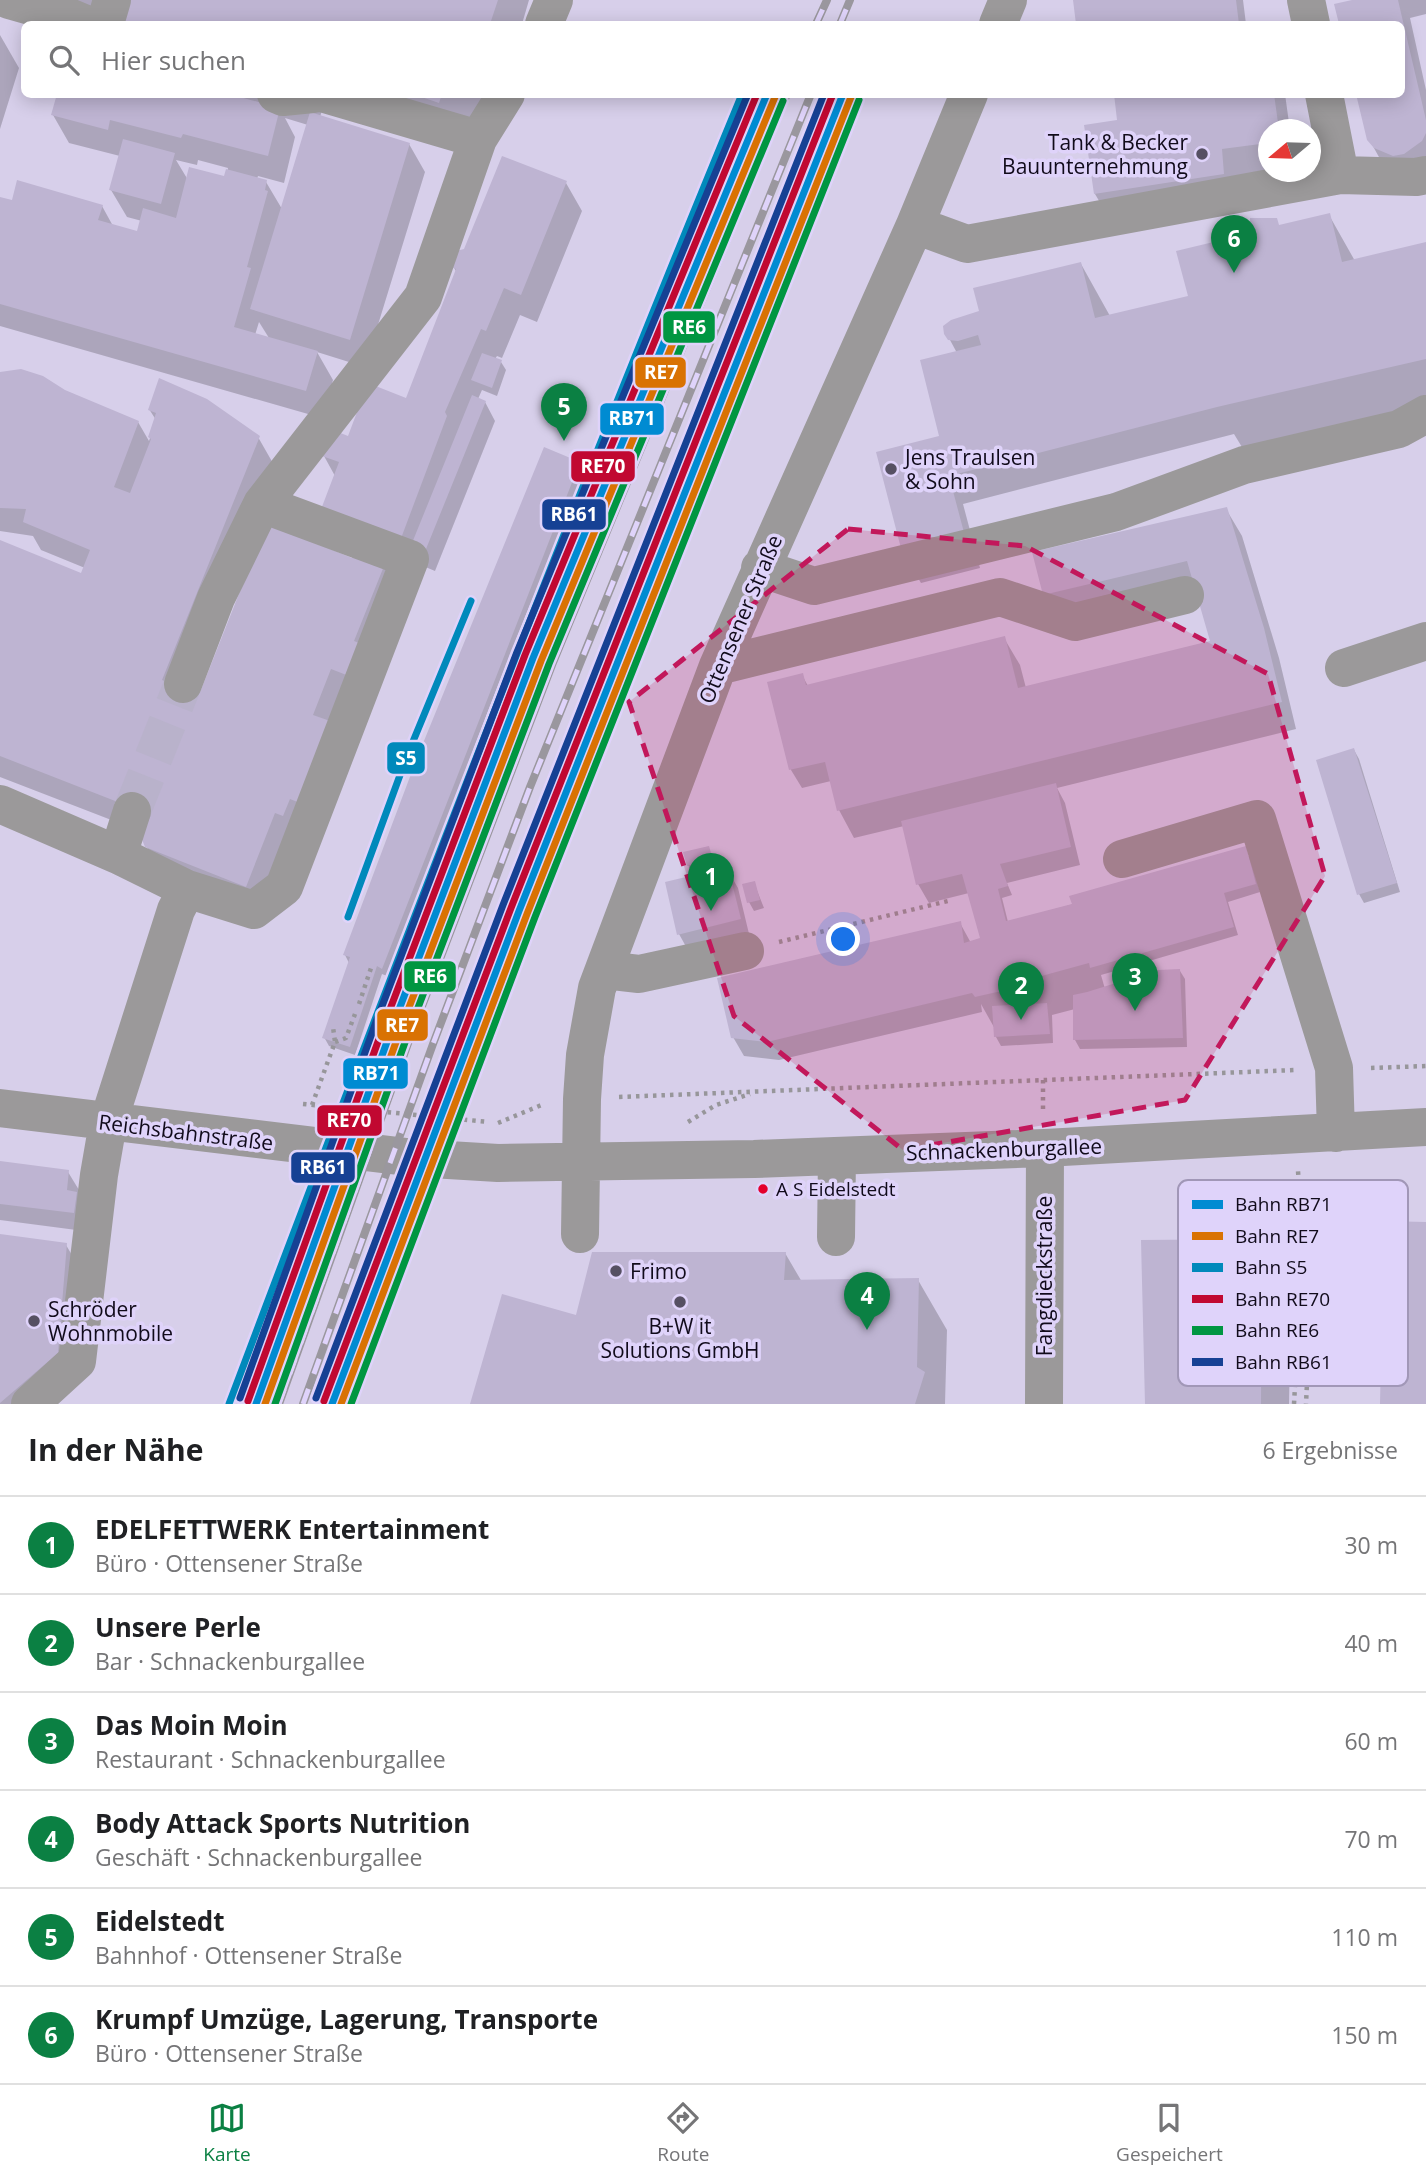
<!DOCTYPE html>
<html lang="de">
<head>
<meta charset="utf-8">
<style>
	body { margin:0; font-family:"Open Sans",sans-serif; background:#f2f2f2; color:#202124 }
	.compass { position:absolute; left:1258px; top:119px; width:63px; height:63px; border-radius:50%; background:#fff; box-shadow:0 4px 18px #0003; rotate:251deg }
	.you { position:absolute; left:844px; top:940px; width:24px; height:24px; margin:-18px; border:5px solid #fff; border-radius:50%; background:#1a73e8; box-shadow:0 0 0 10px #1a73e833 }
	.badge { display:grid; place-items:center; width:46px; height:46px; border-radius:50%; background:#0b8043; color:#fff; font-size:23px; font-weight:700 }
	.pin { position:absolute; translate:-50% -58px; filter:drop-shadow(0 2px 4px #0008) }
	.pin::after { content:''; position:absolute; top:37px; width:24px; height:21px; background:inherit; clip-path:polygon(0 0,100% 0,50% 100%) }
	.list { margin:0; padding:0; list-style:none }
	h2 { display:flex; justify-content:space-between; align-items:center; height:91px; margin:0; padding:0 28px; font-size:30px }
	h2 small { font-size:23px; font-weight:400; color:#757577 }
	.list li { display:grid; grid-template-columns:46px 1fr auto; gap:21px; align-items:center; box-sizing:border-box; height:98px; padding:0 28px; border-top:2px solid #e0e0e0 }
	.list b { display:block; font-size:26px; white-space:nowrap }
	.list p { margin:0; font-size:23px; white-space:nowrap; color:#757577 }
	.list em { font-size:23px; font-style:normal; color:#757577 }
	.icon { flex:none; width:38px; height:38px; fill:none; stroke:currentColor; stroke-width:2; stroke-linecap:round; stroke-linejoin:round }
	.map { position:relative; flex:none; width:1426px; height:1404px; overflow:hidden }
	.search { position:absolute; background:#fff; box-shadow:0 4px 18px #0003; left:21px; right:21px; top:21px; height:77px; display:flex; align-items:center; gap:18px; box-sizing:border-box; padding:0 24px; border-radius:10px; color:#757577; font-size:26px }
	.sheet { height:679px; background:#fff }
	nav { display:flex; justify-content:space-around; align-items:center; box-sizing:border-box; height:98px; border-top:2px solid #e0e0e0; background:#fff; font-size:19px; color:#757577 }
	nav a { display:grid; justify-items:center; gap:4px }
	nav .on { color:#0b8043 }
	.map>svg:first-child { display:block }
</style>
</head>
<body>
<div class="map">
<svg width="1426" height="1404" viewBox="0 0 1426 1404">
	<rect width="100%" height="100%" fill="#d7cfea"/>
	<path fill="#0003" fill-rule="evenodd" d="M0 0H107L100 24Z
		M132 0H529L522 24H125Z
		M1074 0H1243L1246 24H1078Z
		M1358 0H1426V14L1410 18 1426 90V178L1385 168 1369 139 1402 94V24H1341L1336 6Z
		M0 35 19 68 0 129Z
		M75 94H484L475 121 326 97 320 117 409 144 425 172 365 367 317 352 333 380 322 418 0 326V199L13 203 102 206 113 226 138 234 142 221 127 217 111 190 120 156 69 143 53 115 74 99ZM285 118 308 125 282 209 266 182 257 179 258 176 284 183 295 137ZM176 160 197 165 198 160 228 168 226 179 188 180ZM259 322 269 338 255 335Z
		M1115 94H1285L1290 130H1268V172L1111 221 1095 194 1119 121Z
		M503 159 566 183 582 211 537 322 520 315 502 358 497 356 495 359 501 362 506 370 497 396 482 390 478 399 485 402 495 421 435 571 423 566 403 585 261 914 163 874 146 846 145 833 0 777V542L82 575 85 568 41 550 33 536 0 531V373L64 392 138 422 149 441 156 420 149 409 258 437 274 465 184 691 200 697 353 560 335 476 324 456 407 401 457 273 453 266 466 251Z
		M1329 215 1355 261 1426 244V416L1248 457 1234 434 963 504 980 568 921 583 905 556 941 437 957 353 950 340 981 312 1081 264 1110 316 1190 297 1280 227Z
		M579 463 584 472 387 976 382 974 355 1055 329 1046 324 1037 349 963 345 955Z
		M1226 509 1242 536 1279 658 1296 729 1057 788 1065 803 1080 865 1007 883 1012 895 1002 898 1008 922 1250 856 1260 892 1228 902 1238 935 1101 975 1105 989 1180 971 1185 979 1187 1047 1080 1049 1075 1040V1009L1052 1015 1053 1043 1001 1046 996 1037 995 1029 981 1004 982 1012 779 1060 744 1056 733 1037 960 923 971 943 983 940 969 893 929 903 918 884 904 826 854 838 839 810 831 781 802 788 791 770 769 683 802 675 808 686 1004 638 1020 665 1026 688 1212 643 1197 590 1060 622 1044 595Z
		M1354 750 1359 759 1400 892 1364 903 1359 894 1318 761Z
		M708 848 716 868 702 872 703 875 727 869 738 888 750 938 689 952 679 934 695 877 688 865Z
		M754 883 764 908 754 911 749 902Z
		M0 1163 68 1172 79 1190 84 1231 0 1220Z
		M0 1236 66 1245 82 1272 47 1404H0Z
		M1261 1241 1291 1291 1289 1404H1147Z
		M785 1253 802 1282 918 1280 947 1330 945 1404H472Z"/>
	<path fill="#beb4d2" d="M130 0H498L490 24H123Z
		M1073 0H1236L1239 24H1076Z
		M1352 0H1398L1426 120V133L1422 141 1404 154 1393 156 1374 148 1367 140 1356 94H1402V24H1339L1334 4Z
		M57 94 73 96V94H229L280 108 268 156 183 134 181 138 110 120 108 130 51 115Z
		M413 94H442L439 103Z
		M1114 94H1274L1279 130H1268V143L1222 149 1224 174 1094 194 1084 125 1117 120Z
		M310 112 410 143 350 340 250 309Z
		M123 139 175 153 161 204 109 190Z
		M502 156 567 181 521 295 504 288 486 331 481 329 445 412 447 416 400 541 320 512 339 462 322 456 338 432 348 436 368 383 406 398 456 269 451 267 456 251 464 249Z
		M189 167 224 176 226 169 267 180 265 190 268 191 247 267 251 268 234 327 318 351 306 391 0 304V197L12 200 17 180 103 205 98 220 137 231 143 208 176 218Z
		M1330 213 1342 262 1426 242V359L1217 407 949 476 966 540 903 556 876 452 939 436 920 360 981 345 978 335 958 341 948 340 944 334 943 326 951 320 979 311 973 288 1081 262 1095 318 1188 296 1176 251 1251 233 1250 218H1277L1279 225Z
		M482 353 502 360 492 388 471 380Z
		M21 369 43 376 65 390 139 421 114 487 130 493 151 439 148 437 156 413 148 410 159 378 207 399 260 436 162 680 199 695 267 523 352 558 357 544 388 556 354 641 362 644 349 676 331 669 313 715 333 722 300 803 290 799 283 816 275 813 246 887 145 847 141 837 151 815 0 756V540L81 573 90 550 23 522 26 509 0 508V372Z
		M472 395 486 401 424 554 410 548Z
		M544 447 580 462 382 969 377 966 350 1047 322 1038 350 957 343 955 417 758Z
		M1227 507 1264 628 1282 702 837 811 825 762 789 770 767 682 803 673 806 685 1005 636 1018 688 1210 641 1187 561 1043 595 1032 552Z
		M1354 748 1397 883 1357 895 1316 760Z
		M1056 783 1071 847 1000 864 1008 886 998 889 1006 921 1072 904 1069 896 1246 846 1256 884 1224 893 1234 927 1090 968 1089 963 1005 986 1006 990 975 997 972 993 767 1042 731 1038 717 978 961 921 964 943 980 938 962 874 916 885 901 821Z
		M709 846 713 860 687 866 683 852Z
		M728 867 741 919 677 935 665 882Z
		M755 881 760 900 747 903 742 884Z
		M1180 969 1183 1038 1073 1040V995L1087 992 1158 970Z
		M1047 1003 1050 1034 994 1037 992 1006Z
		M0 1161 69 1170 67 1190 77 1192 74 1213 0 1204Z
		M1384 1221 1426 1222V1404H1380Z
		M0 1234 67 1243 58 1353 0 1403Z
		M1262 1239 1261 1404H1145L1141 1240Z
		M592 1252H786L784 1280 919 1278 917 1367 925 1372 915 1404H470L502 1294 576 1315Z"/>
	<g fill="none" stroke-linecap="round" stroke-linejoin="round">
		<path stroke="#b9b2cb" stroke-width="38" stroke-dasharray="38 19" stroke-linecap="butt" d="M132 811 183 684"/>
		<path stroke="#97969a" stroke-width="4.5" stroke-dasharray="3.5 5" stroke-linecap="butt" d="M779 942 952 900
			M359 1004 372 965
			M335 1042 346 1038 355 1014
			M1371 1068 1426 1066
			M1043 1080V1111
			M619 1097 1296 1070
			M303 1104 489 1122
			M312 1105 335 1042 333 1027
			M688 1122 716 1105 750 1094
			M498 1123 544 1104
			M1301 1208 1315 1216 1306 1404
			M1294 1404 1303 1243 1298 1171"/>
		<path stroke="#9b999a" stroke-width="38" d="M9 0 69 17 86 24
			M1306 0 1311 24
			M105 24 112 0
			M544 24 554 0
			M998 24 1008 0
			M276 94 283 97 313 94
			M325 94 478 139
			M1324 94 1340 175
			M915 225 967 244 1340 175 1416 177 1426 175
			M760 568 814 586 1116 512 1244 465 1399 429 1426 414
			M718 666 1000 597 1075 622 1185 595
			M1344 668 1426 641
			M183 684 216 598 262 504 423 297 478 139 506 94
			M0 804 118 855 187 889 254 910 284 887 410 559 262 504
			M118 855 132 811
			M1122 859 1257 819 1334 1068 1336 1133
			M604 970 639 974 745 951
			M0 1108 415 1158 498 1163 754 1159 1045 1148 1426 1127
			M580 1234 582 1099 585 1055 597 988 718 666 915 225 969 94
			M836 1237 837 1156
			M30 1404 77 1361 99 1175 108 1123 176 910 187 889
			M1044 1404 1045 1148"/>
		<defs>
			<path id="rail" d="M816 24 827 0
				M840 24 850 0
				M279 1404 411 1035 552 665 787 94
				M303 1404 433 1044 530 787 811 94"/>
		</defs>
		<use href="#rail" stroke="#9a979e" stroke-width="8"/>
		<use href="#rail" stroke="#dfd3fa" stroke-width="5" stroke-dasharray="16" stroke-linecap="butt"/>
		<defs>
			<path id="rail-1" d="M256 1404 392 1028 533 658 767 94
				M332 1404 519 911 843 94"/>
			<path id="rail-2" d="M265 1404 400 1031 541 661 775 97
				M341 1404 527 914 851 97"/>
			<path id="rail-3" d="M348 917 407 756 471 601
				M229 1404C394 965 563 528 742 94"/>
			<path id="rail-4" d="M248 1401 384 1025 525 655 757 94
				M324 1401 511 908 833 94"/>
			<path id="rail-5" d="M275 1404 408 1034 549 664 783 101
				M351 1404 535 917 859 100"/>
			<path id="rail-6" d="M240 1398 376 1022 517 652 748 94
				M316 1398 503 905 824 94"/>
		</defs>
		<use href="#rail-1" stroke="#dfd3fa" stroke-width="12"/>
		<use href="#rail-2" stroke="#dfd3fa" stroke-width="12"/>
		<use href="#rail-3" stroke="#dfd3fa" stroke-width="12"/>
		<use href="#rail-4" stroke="#dfd3fa" stroke-width="12"/>
		<use href="#rail-5" stroke="#dfd3fa" stroke-width="12"/>
		<use href="#rail-6" stroke="#dfd3fa" stroke-width="12"/>
		<use href="#rail-1" stroke="#008bd2" stroke-width="7"/>
		<use href="#rail-2" stroke="#d97203" stroke-width="7"/>
		<use href="#rail-3" stroke="#0089bb" stroke-width="7"/>
		<use href="#rail-4" stroke="#c10831" stroke-width="7"/>
		<use href="#rail-5" stroke="#009641" stroke-width="7"/>
		<use href="#rail-6" stroke="#164194" stroke-width="7"/>
	</g>
	<path fill="#c2185b" fill-opacity="0.2" stroke="#c2185b" stroke-width="5" stroke-dasharray="14 9" stroke-linejoin="round" d="M848 529 1025 546 1268 674 1325 876 1185 1100 903 1150 734 1016 629 702Z"/>
	<g fill="#565063" stroke="#dfd3fa" stroke-width="2.5">
		<circle cx="1202" cy="154" r="7"/>
		<circle cx="891" cy="469" r="7"/>
		<circle cx="616" cy="1271" r="7"/>
		<circle cx="680" cy="1302" r="7"/>
		<circle cx="34" cy="1321" r="7"/>
	</g>
	<circle fill="#e4002b" stroke="#dfd3fa" stroke-width="2.5" cx="763" cy="1189" r="6"/>
	<g text-anchor="middle" dominant-baseline="central" stroke-width="7" stroke-linejoin="round" paint-order="stroke">
		<g font-size="19" fill="#110b1b" stroke="#dfd3fa" text-anchor="start">
			<text x="776" y="1189">A S Eidelstedt</text>
		</g>
		<g font-size="21" fill="#110b1b" stroke="#dfd3fa" text-anchor="start">
			<text x="1188" y="142" text-anchor="end">Tank &amp; Becker<tspan x="1188" dy="24">Bauunternehmung</tspan></text>
			<text x="905" y="457">Jens Traulsen<tspan x="905" dy="24">&amp; Sohn</tspan></text>
			<text x="630" y="1271">Frimo</text>
			<text x="48" y="1309">Schröder<tspan x="48" dy="24">Wohnmobile</tspan></text>
			<text x="680" y="1326" text-anchor="middle">B+W it<tspan x="680" dy="24">Solutions GmbH</tspan></text>
		</g>
		<g font-size="21" fill="#110b1b" stroke="#dfd3fa">
			<text transform="translate(740 619) rotate(-67)">Ottensener Straße</text>
			<text transform="translate(186 1132) rotate(7)">Reichsbahnstraße</text>
			<text transform="translate(1004 1149) rotate(-2)">Schnackenburgallee</text>
			<text transform="translate(1044 1276) rotate(-90)">Fangdieckstraße</text>
		</g>
	</g>
	<rect x="1178" y="1180" width="230" height="206" rx="10" fill="#dfd3fa" stroke="#a197b7" stroke-width="2"/>
	<rect x="1192" y="1200" width="31" height="9" fill="#008bd2"/>
	<rect x="1192" y="1232" width="31" height="8" fill="#d97203"/>
	<rect x="1192" y="1263" width="31" height="9" fill="#0089bb"/>
	<rect x="1192" y="1295" width="31" height="8" fill="#c10831"/>
	<rect x="1192" y="1326" width="31" height="9" fill="#009641"/>
	<rect x="1192" y="1358" width="31" height="8" fill="#164194"/>
	<g font-size="19" fill="#110b1b">
		<text x="1235" y="1211">Bahn RB71</text>
		<text x="1235" y="1243">Bahn RE7</text>
		<text x="1235" y="1274">Bahn S5</text>
		<text x="1235" y="1306">Bahn RE70</text>
		<text x="1235" y="1337">Bahn RE6</text>
		<text x="1235" y="1369">Bahn RB61</text>
	</g>
	<g stroke="#dfd3fa" stroke-width="2.5">
		<rect x="662" y="310" width="54" height="34" rx="7" fill="#009641"/>
		<rect x="634" y="356" width="53" height="33" rx="7" fill="#d97203"/>
		<rect x="599" y="402" width="66" height="34" rx="7" fill="#008bd2"/>
		<rect x="570" y="450" width="66" height="33" rx="7" fill="#c10831"/>
		<rect x="541" y="498" width="66" height="33" rx="7" fill="#164194"/>
		<rect x="386" y="741" width="40" height="34" rx="7" fill="#0089bb"/>
		<rect x="403" y="960" width="54" height="33" rx="7" fill="#009641"/>
		<rect x="376" y="1008" width="53" height="34" rx="7" fill="#d97203"/>
		<rect x="342" y="1057" width="67" height="33" rx="7" fill="#008bd2"/>
		<rect x="316" y="1104" width="67" height="33" rx="7" fill="#c10831"/>
		<rect x="290" y="1151" width="66" height="33" rx="7" fill="#164194"/>
	</g>
	<g font-size="19" text-anchor="middle" font-weight="bold" fill="#fff">
		<text x="689" y="334">RE6</text>
		<text x="661" y="379">RE7</text>
		<text x="632" y="425">RB71</text>
		<text x="603" y="473">RE70</text>
		<text x="574" y="521">RB61</text>
		<text x="406" y="765">S5</text>
		<text x="430" y="983">RE6</text>
		<text x="402" y="1032">RE7</text>
		<text x="376" y="1080">RB71</text>
		<text x="349" y="1127">RE70</text>
		<text x="323" y="1174">RB61</text>
	</g>
</svg>
<svg class="compass" viewBox="-18 -18 36 36"><path d="M0-13l5 13h-10z" fill="#e53935"/><path d="M0 13l5-13h-10z" fill="#757577"/></svg>
<div class="you"></div>
<div class="pin badge" style="left:711px;top:911px">1</div>
<div class="pin badge" style="left:1021px;top:1020px">2</div>
<div class="pin badge" style="left:1135px;top:1011px">3</div>
<div class="pin badge" style="left:867px;top:1330px">4</div>
<div class="pin badge" style="left:564px;top:441px">5</div>
<div class="pin badge" style="left:1234px;top:273px">6</div>
<div class="search"><svg class="icon" aria-label="search" viewBox="0 0 24 24"><circle cx="10" cy="10" r="6"/><path d="M15 15l6 6"/></svg>Hier suchen</div>
</div>
<section class="sheet">
<h2>In der Nähe<small>6 Ergebnisse</small></h2>
<ul class="list">
<li><span class="badge">1</span><div><b>EDELFETTWERK Entertainment</b><p>Büro · Ottensener Straße</p></div><em>30 m</em></li>
<li><span class="badge">2</span><div><b>Unsere Perle</b><p>Bar · Schnackenburgallee</p></div><em>40 m</em></li>
<li><span class="badge">3</span><div><b>Das Moin Moin</b><p>Restaurant · Schnackenburgallee</p></div><em>60 m</em></li>
<li><span class="badge">4</span><div><b>Body Attack Sports Nutrition</b><p>Geschäft · Schnackenburgallee</p></div><em>70 m</em></li>
<li><span class="badge">5</span><div><b>Eidelstedt</b><p>Bahnhof · Ottensener Straße</p></div><em>110 m</em></li>
<li><span class="badge">6</span><div><b>Krumpf Umzüge, Lagerung, Transporte</b><p>Büro · Ottensener Straße</p></div><em>150 m</em></li>
</ul>
</section>
<nav>
<a class="on"><svg class="icon" aria-label="map" viewBox="0 0 24 24"><path d="M3 6l6-2 6 2 6-2v14l-6 2-6-2-6 2zM9 4v14M15 6v14"/></svg>Karte</a>
<a><svg class="icon" aria-label="directions" viewBox="0 0 24 24"><path d="M12 3l9 9-9 9-9-9zM9 14v-3h6M13 9l2 2-2 2"/></svg>Route</a>
<a><svg class="icon" aria-label="saved" viewBox="0 0 24 24"><path d="M7 4h10v16l-5-4-5 4z"/></svg>Gespeichert</a>
</nav>
</body>
</html>
